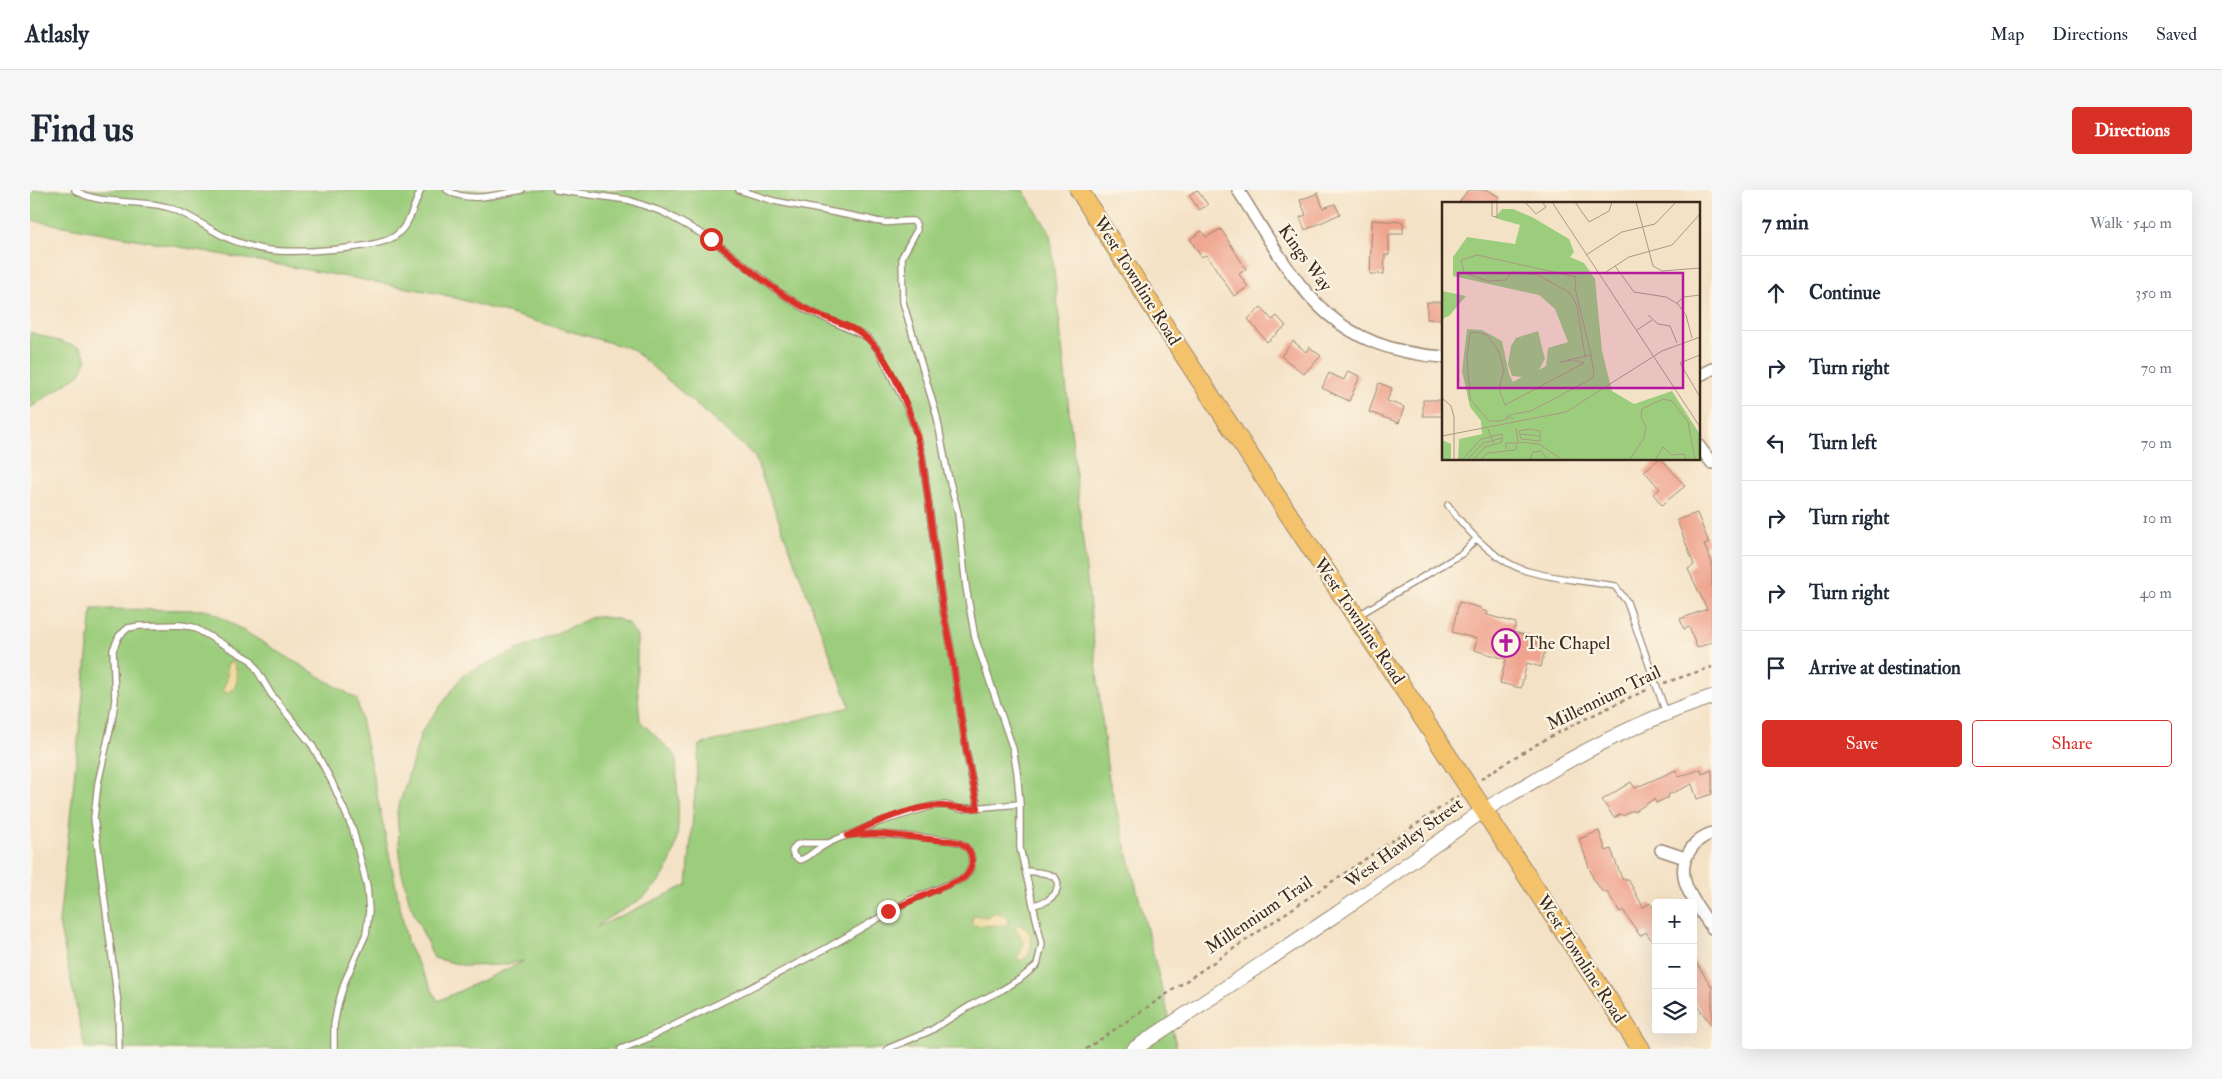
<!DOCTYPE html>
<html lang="en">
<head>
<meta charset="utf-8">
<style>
	body { margin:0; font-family:"IM FELL Double Pica",serif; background:#f6f6f7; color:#1f2937 }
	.controls { position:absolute; right:15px; bottom:15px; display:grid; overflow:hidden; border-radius:5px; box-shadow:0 5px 20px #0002 }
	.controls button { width:45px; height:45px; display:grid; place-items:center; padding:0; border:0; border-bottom:1px solid #e0e1e3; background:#fff; color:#1f2937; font:25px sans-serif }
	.stop { position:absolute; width:15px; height:15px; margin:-11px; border:4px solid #d93025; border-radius:50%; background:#fff }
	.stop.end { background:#d93025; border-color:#fff; box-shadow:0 1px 5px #0008 }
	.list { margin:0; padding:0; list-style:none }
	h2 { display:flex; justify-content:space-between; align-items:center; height:65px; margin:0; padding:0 20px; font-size:21px }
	h2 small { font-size:16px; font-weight:400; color:#747a83 }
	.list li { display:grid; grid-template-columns:32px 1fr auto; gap:15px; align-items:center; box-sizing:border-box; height:75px; padding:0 20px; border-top:1px solid #e0e1e3 }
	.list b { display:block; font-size:19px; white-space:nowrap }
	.list em { font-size:16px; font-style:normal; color:#747a83 }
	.actions { display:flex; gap:10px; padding:15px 20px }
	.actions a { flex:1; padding:11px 0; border:1px solid #d93025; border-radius:5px; text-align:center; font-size:18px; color:#d93025 }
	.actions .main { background:#d93025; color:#fff }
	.icon { flex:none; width:28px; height:28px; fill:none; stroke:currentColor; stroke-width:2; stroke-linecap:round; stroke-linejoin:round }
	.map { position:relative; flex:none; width:1682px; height:859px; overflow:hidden; border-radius:5px }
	header { display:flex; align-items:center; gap:30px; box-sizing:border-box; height:70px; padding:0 25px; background:#fff; border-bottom:1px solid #e0e1e3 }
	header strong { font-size:24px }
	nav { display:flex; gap:28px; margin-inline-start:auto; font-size:18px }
	.intro { display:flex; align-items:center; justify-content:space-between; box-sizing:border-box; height:120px; padding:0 30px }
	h1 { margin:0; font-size:35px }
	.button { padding:12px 22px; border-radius:5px; background:#d93025; color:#fff; font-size:18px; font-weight:700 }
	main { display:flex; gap:30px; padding:0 30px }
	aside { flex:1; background:#fff; border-radius:5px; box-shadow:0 5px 20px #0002 }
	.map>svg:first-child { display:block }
</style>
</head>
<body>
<header>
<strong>Atlasly</strong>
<nav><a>Map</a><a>Directions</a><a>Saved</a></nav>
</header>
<div class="intro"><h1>Find us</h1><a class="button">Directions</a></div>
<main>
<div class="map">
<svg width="1682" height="859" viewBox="0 0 1682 859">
	<rect width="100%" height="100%" fill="#fcf5e5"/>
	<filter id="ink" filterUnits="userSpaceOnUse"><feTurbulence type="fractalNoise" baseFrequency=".02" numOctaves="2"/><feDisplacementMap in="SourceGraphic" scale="10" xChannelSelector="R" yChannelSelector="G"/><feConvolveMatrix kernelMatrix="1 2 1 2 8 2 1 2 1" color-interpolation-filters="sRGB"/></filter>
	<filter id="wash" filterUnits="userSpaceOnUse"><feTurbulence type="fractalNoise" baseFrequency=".0096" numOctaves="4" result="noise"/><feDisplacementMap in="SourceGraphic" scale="20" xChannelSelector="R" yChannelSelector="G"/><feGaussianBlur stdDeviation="1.12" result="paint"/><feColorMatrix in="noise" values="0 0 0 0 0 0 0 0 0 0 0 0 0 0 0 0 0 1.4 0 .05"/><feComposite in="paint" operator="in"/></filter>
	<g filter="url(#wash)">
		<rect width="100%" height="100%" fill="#f4e2c6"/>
		<path fill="#9ccd7d" stroke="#6c7c4e" d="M0 0H993L1020 43 1078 585 1147 859H55L29 733 62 419 179 420 327 509 378 755 408 811 494 771 470 775 436 776 404 768 380 714 371 679 367 622 392 541 434 484 565 426 588 429 599 434 607 447V493L610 531 646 566C647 620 660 671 612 708 598 719 579 725 567 737L657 695 669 555 820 517 724 265 602 159 411 104 0 30Z
			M0 142 51 158 57 169 50 184 0 218Z"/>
		<path fill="#eeda9e" stroke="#94825e" d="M203 471C209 482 210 499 197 503L192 500 197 490V474Z
			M966 722 979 729 977 735 946 736 941 733 944 725 956 727Z
			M987 734 997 738C1004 750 1003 766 990 771L987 767C998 751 993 752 985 737Z"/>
		<g id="blocks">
			<path fill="#efa48f" d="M1167 0 1178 15 1169 20 1159 5Z
				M1438 0H1458L1469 7 1465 14H1428Z
				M1288 3 1293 18 1305 14 1310 24 1275 40 1270 27 1276 25 1270 10Z
				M1342 30 1373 32V44H1359V65H1355L1354 84H1340Z
				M1191 39 1216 79 1209 84 1218 97 1204 106 1180 70 1176 65 1171 67 1160 49 1172 41 1176 47Z
				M1397 112H1413V129H1397Z
				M1231 117 1242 130 1247 126 1256 136 1237 152 1218 129Z
				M1263 151 1276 162 1279 157 1291 166 1274 184 1251 166Z
				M1318 181 1330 186 1319 211 1292 198 1299 183 1314 190Z
				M1349 193 1362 198 1357 211 1374 217 1369 233 1339 222Z
				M1393 210H1413V226H1393Z
				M1629 269H1632L1655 296 1632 315 1623 304 1630 299 1614 281Z
				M1667 323 1679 353 1674 355 1682 372V452L1667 458 1659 437 1654 439 1650 429 1677 419 1658 379 1664 375 1647 330Z
				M1429 412 1451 418V420L1458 422 1457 425 1486 433 1483 442 1499 446 1498 451 1516 455 1511 477 1497 473 1491 498 1470 493 1476 469 1444 460 1447 449 1422 442Z
				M1671 579 1672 584 1682 580V604L1667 609 1662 594 1638 605 1639 607 1626 613 1624 609 1604 622 1603 620 1593 626 1591 624 1584 628 1572 610 1601 592 1605 598 1646 580 1649 587Z
				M1569 641 1576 661 1581 659 1592 689H1598L1613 717 1620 713 1626 722V757L1616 742 1610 746 1593 720 1590 722 1576 701 1573 703 1563 688 1549 649Z
				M1663 768 1682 797V836L1663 810Z"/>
		</g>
	</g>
	<g filter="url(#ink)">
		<use href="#blocks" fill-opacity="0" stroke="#988672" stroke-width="1"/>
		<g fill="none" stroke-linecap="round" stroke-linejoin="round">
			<defs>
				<path id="service" d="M45 0C68 16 110 9 137 17 160 23 179 41 202 50 213 54 226 59 238 60 264 63 346 60 365 46 381 34 383 16 391 0
					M417 0C439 14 468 4 492 0
					M526 0 598 10 633 22 681 49 745 99 775 119 837 147 849 161 876 215 887 244 892 265 913 420 921 459 936 560 948 618
					M709 0 744 11 838 29C860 36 863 30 883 31L886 34 887 40 872 67 873 112 907 227 917 281 928 323 936 397 945 448 983 559 987 582 990 614 930 619 916 615 902 616 849 632 817 646
					M1418 315C1437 341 1464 371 1497 381 1525 389 1556 391 1585 396L1597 412 1636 523
					M1327 426 1433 363 1446 349
					M996 681C1010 683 1036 681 1025 704L1017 711 1004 715
					M89 859 88 813 64 628 68 593 82 531 85 510 83 460 89 446 98 438 109 436 150 435 163 437 221 470 241 504 282 555 302 592 323 640 337 696 339 721 336 744 315 791 308 814 304 835V859
					M591 859 614 850 720 798 797 758 880 710 934 688C945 677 945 660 930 653 918 648 831 642 818 645 809 648 798 653 790 658 782 662 779 668 770 670L764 666 762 661 766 655 773 653H799
					M857 859 900 841 943 814 972 800 990 789 1007 775 1012 754 990 658V614"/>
				<path id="minor" d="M1208 0C1266 91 1293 158 1413 167
					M1668 186 1682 179
					M1668 255 1682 273
					M1682 643C1671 647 1665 652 1659 662 1642 689 1668 716 1682 738
					M1631 660 1655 668"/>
				<path id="tertiary" d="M1104 859 1308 723 1433 635C1453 619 1473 609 1495 596 1554 560 1615 528 1682 507"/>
				<path id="primary" d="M1049 0 1141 146 1611 859"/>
			</defs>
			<use href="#service" stroke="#988672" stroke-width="8"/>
			<use href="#minor" stroke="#988672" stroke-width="14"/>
			<use href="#tertiary" stroke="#988672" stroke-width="16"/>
			<use href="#primary" stroke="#988672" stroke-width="20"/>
			<path stroke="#988672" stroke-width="2.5" stroke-dasharray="4 4" stroke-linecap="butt" d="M1634 493 1682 477
				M1451 589C1503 553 1561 525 1619 499
				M1056 859 1428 606"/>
			<use href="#service" stroke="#fff" stroke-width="5.5"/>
			<use href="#minor" stroke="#fff" stroke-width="11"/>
			<use href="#tertiary" stroke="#fff" stroke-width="14"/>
			<use href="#primary" stroke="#f4c26a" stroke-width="18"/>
		</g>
	</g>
	<g fill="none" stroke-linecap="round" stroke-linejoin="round" filter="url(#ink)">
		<path stroke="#d93025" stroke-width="6" d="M681 49C711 72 740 98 773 117 793 129 821 133 838 149 864 173 884 231 892 265L913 420 921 459 936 560 948 618C932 621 918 614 902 616 873 620 843 633 817 646 847 641 877 647 907 650 913 651 923 650 930 653 945 660 945 677 934 688L858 721"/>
	</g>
	<defs>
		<symbol id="church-ring" viewBox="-11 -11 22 22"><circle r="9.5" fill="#fcf5e5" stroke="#b5179e" stroke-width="1.5"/><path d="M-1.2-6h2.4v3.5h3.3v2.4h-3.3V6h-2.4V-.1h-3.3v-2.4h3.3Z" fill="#b5179e"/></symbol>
	</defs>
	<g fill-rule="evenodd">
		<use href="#church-ring" x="1460" y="437" width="32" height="32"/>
	</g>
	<g text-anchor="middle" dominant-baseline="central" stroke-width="4.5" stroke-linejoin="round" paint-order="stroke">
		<g font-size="18" fill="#3b2a1e" stroke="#fcf5e5">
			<text transform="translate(1275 68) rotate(54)">Kings Way</text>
			<text transform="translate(1107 91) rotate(58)">West Townline Road</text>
			<text transform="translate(1329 431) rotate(56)">West Townline Road</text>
			<text transform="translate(1574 508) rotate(-26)">Millennium Trail</text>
			<text transform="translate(1374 653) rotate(-36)">West Hawley Street</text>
			<text transform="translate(1229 725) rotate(-34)">Millennium Trail</text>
			<text transform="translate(1551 769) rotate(57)">West Townline Road</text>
		</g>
		<g font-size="18" fill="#3b2a1e" stroke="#fcf5e5" text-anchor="start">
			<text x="1495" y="453">The Chapel</text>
		</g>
	</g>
	<g transform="translate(1412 12)">
		<rect width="258" height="258" fill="#f4e2c6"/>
		<path d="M60 7H71L90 15 127 37 132 50 128 55 142 61 153 77 160 149 170 189 192 202 230 189 257 231V257H16L17 237 40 232 39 219 28 205 20 169 25 127 40 128 60 139 67 172 71 180 80 175 70 174 66 162 69 144 74 136 96 129 103 157 97 168 104 164 106 146 126 140 113 107 97 93 11 74V55L25 35 73 42 78 23 53 16ZM0 89 24 94 7 114 0 117ZM0 238 9 242V257H0Z" fill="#9ccd7d"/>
		<path fill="none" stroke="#aa9883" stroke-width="1" d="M50 0V14L55 15V0M83 0 94 12 104 5 100 0M110 0 258 225M133 0 147 20 167 9 170 0M194 0 211 64 220 69 258 66M144 53 180 30 213 22 234 0M173 64 192 90 224 95 236 102 244 113 250 136M164 70 187 55 230 43 258 12M235 101 242 95 258 93M206 113 216 122 228 124 235 141M195 128 210 118M126 158 149 153 133 86 134 75 35 53 19 58 22 71 46 79 64 78 70 70 96 73 128 91 135 104 143 154M238 161 258 195M238 161 258 153M0 196 9 204 12 215V257M64 216 67 213 89 209 149 177 152 172 149 153M72 217 68 215 59 219H47L28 197 25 155 28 131 36 130 45 133 57 150 62 168 57 187 63 203 142 161 132 158 118 160 123 159M74 226 76 240 97 242 119 257M46 227 52 242M87 227 98 229V239L79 237 77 229ZM78 232 98 234M0 234 124 210 220 149 258 135M64 247V241H76M21 257 39 237 60 232V240L43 245 32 257M26 257 41 241 61 236M39 257 46 251 73 248 76 240M88 257 91 250 99 249 105 257M188 257 202 236 204 225 199 215 200 207 221 197 230 199 246 220 253 257M214 257 221 245 230 253 242 252 244 257"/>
		<path fill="#b5179e" fill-opacity="0.15" stroke="#b5179e" stroke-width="2.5" d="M16 71H241V186H16Z"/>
		<rect width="258" height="258" fill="none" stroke="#3b2a1e" stroke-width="2.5"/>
	</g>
</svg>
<div class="controls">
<button>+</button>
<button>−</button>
<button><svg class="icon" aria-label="layers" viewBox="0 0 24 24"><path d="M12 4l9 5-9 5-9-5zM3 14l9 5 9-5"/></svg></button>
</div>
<div class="stop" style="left:681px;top:49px"></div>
<div class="stop end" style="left:858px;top:721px"></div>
</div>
<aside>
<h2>7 min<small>Walk · 540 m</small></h2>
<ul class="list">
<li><svg class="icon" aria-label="ahead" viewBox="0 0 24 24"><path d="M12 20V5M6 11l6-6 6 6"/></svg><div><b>Continue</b></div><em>350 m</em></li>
<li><svg class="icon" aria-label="right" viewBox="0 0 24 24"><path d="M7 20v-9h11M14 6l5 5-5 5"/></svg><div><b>Turn right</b></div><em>70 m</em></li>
<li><svg class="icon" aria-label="left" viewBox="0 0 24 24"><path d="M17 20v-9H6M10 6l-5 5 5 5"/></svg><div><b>Turn left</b></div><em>70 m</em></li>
<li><svg class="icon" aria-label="right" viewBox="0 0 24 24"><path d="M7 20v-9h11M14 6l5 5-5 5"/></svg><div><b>Turn right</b></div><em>10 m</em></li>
<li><svg class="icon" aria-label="right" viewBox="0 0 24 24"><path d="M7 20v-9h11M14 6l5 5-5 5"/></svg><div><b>Turn right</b></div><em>40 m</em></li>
<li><svg class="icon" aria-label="arrive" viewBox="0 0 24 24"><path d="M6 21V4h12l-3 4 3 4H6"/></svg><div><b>Arrive at destination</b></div></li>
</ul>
<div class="actions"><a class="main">Save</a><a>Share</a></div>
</aside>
</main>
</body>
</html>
